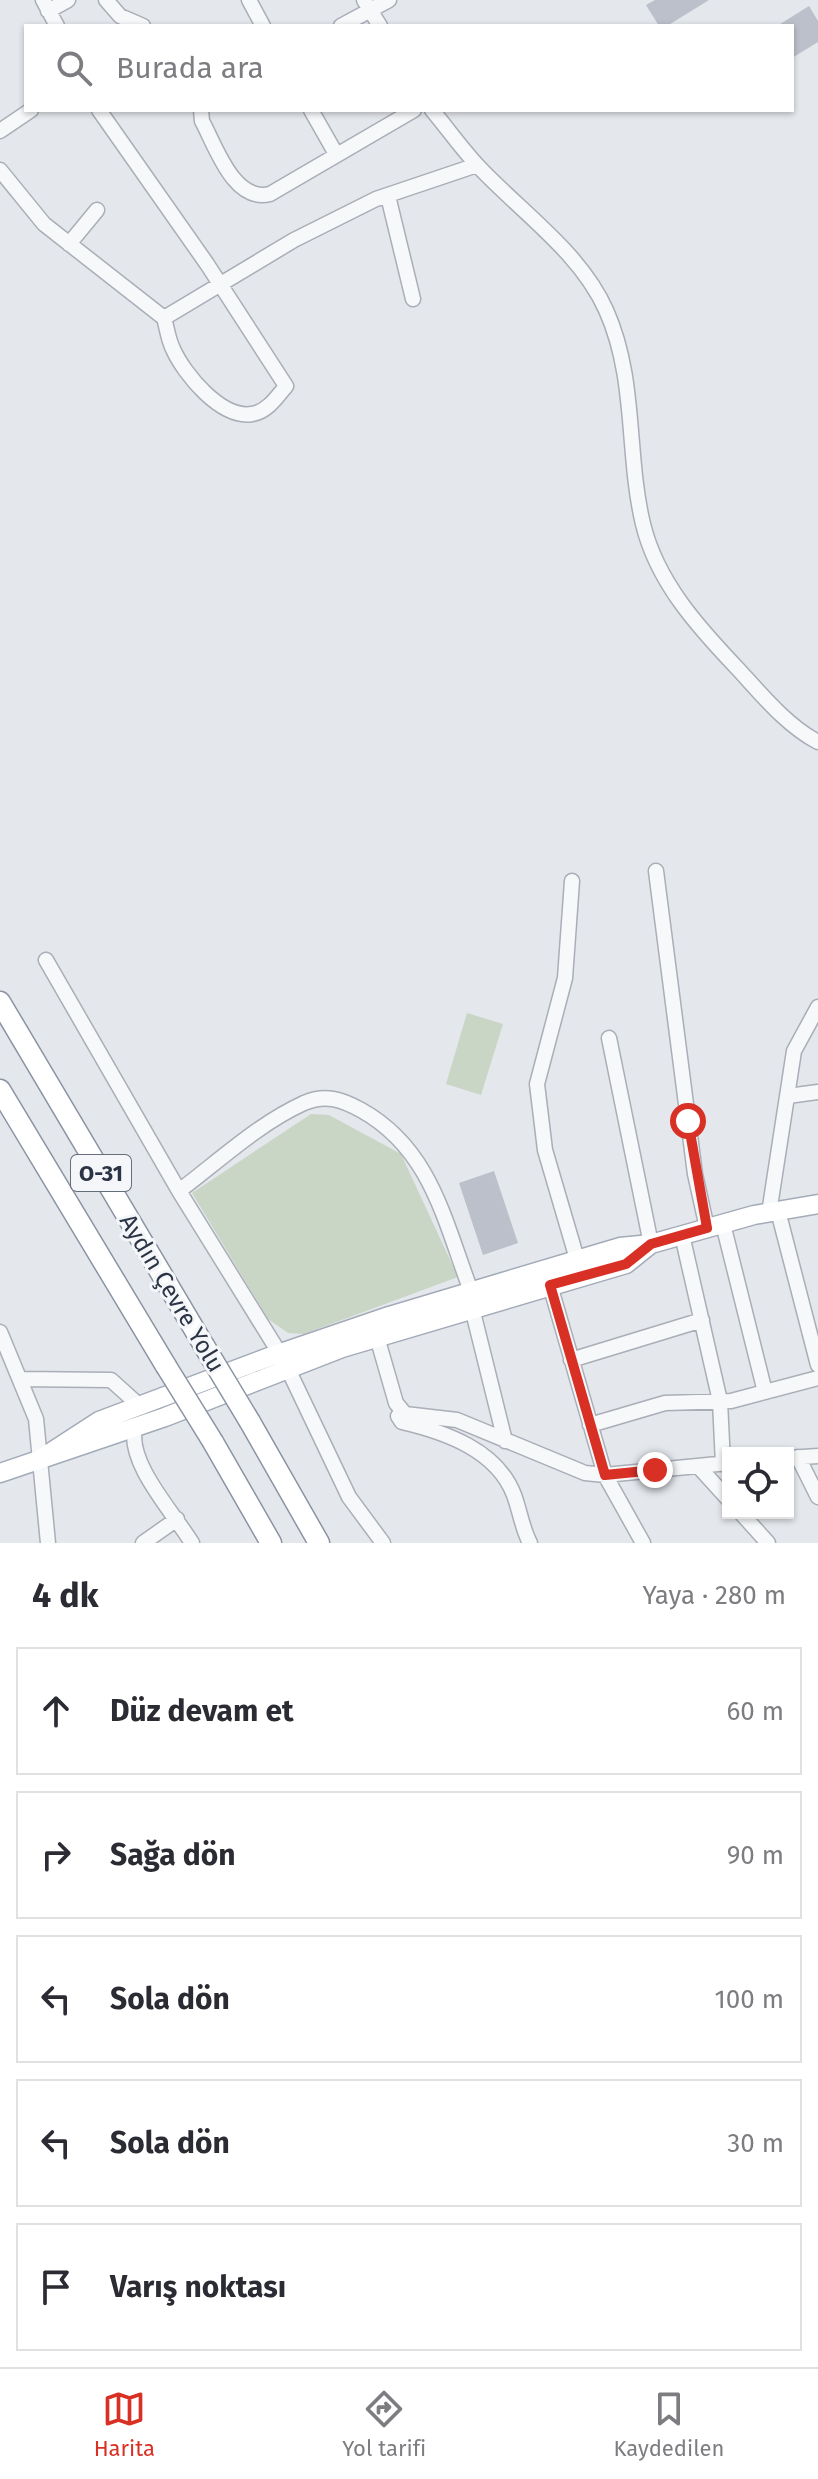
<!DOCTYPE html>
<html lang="tr">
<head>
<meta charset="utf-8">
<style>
	body { margin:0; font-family:"Fira Sans",sans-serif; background:#f7f7f7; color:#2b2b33 }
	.controls { position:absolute; right:24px; bottom:24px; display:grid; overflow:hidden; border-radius:0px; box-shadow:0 2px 6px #0004 }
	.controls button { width:72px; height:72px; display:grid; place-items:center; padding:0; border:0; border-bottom:2px solid #e1e1e2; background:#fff; color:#2b2b33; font:40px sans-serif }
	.stop { position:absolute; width:24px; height:24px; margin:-18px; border:6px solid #d93025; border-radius:50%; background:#fff }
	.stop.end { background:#d93025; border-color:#fff; box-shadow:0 2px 8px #0008 }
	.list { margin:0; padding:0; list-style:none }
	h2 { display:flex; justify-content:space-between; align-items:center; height:104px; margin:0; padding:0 32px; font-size:34px }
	h2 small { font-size:26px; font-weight:400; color:#7c7c81 }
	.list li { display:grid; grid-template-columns:52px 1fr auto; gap:24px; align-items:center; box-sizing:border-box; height:128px; margin:0 16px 16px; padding:0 16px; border:2px solid #e1e1e2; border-radius:0px }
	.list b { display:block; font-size:30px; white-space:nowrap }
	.list em { font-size:26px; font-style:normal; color:#7c7c81 }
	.icon { flex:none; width:44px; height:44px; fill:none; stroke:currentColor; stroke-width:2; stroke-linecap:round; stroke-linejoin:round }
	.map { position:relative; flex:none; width:818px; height:1543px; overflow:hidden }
	.search { position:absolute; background:#fff; box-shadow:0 2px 6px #0004; left:24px; right:24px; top:24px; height:88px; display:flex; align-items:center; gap:20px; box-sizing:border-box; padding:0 28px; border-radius:0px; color:#7c7c81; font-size:30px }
	.sheet { height:824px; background:#fff }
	nav { display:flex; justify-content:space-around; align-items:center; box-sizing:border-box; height:112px; border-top:2px solid #e1e1e2; background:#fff; font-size:22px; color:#7c7c81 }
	nav a { display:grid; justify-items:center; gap:4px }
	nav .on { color:#d93025 }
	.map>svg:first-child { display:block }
</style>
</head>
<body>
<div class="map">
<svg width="818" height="1543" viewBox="0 0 818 1543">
	<rect width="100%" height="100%" fill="#e4e7ec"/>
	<path fill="#c9d6c5" d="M467 1013 503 1024 481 1095 446 1084Z
		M311 1114 329 1115 401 1154 458 1277 304 1334 288 1333 268 1319 192 1193Z"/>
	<path fill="#bbc0ca" d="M655 0H709L667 26H659L646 5Z
		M809 6 818 21V42L792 58V26H777Z
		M494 1171 518 1243 483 1255 459 1183Z"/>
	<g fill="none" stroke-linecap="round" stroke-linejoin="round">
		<defs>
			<path id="minor" d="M43 0 57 26
				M106 0 120 16 143 26
				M249 0 263 26
				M364 0 380 26
				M48 11 68 0
				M341 26 389 0
				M99 110 207 264 286 386C277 397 267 412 252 414 221 419 184 374 173 349 168 339 167 328 164 318L294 240 376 199 477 165
				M201 110 202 121C216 147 234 203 270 194L414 110
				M311 110 336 154
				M432 110C448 129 462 149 478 166 521 212 580 252 606 310 637 379 626 453 643 524 657 582 698 627 738 669 761 694 787 726 818 742
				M0 131 31 110
				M0 170 44 224 164 318
				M388 196 413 299
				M69 244 97 210
				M656 871 695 1174 707 1228
				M572 881 565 978 537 1084 545 1150 577 1259
				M46 960 179 1191 280 1354
				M609 1038 651 1244
				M788 1096 818 1092
				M179 1191C219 1161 258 1124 304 1103 325 1094 341 1099 361 1110 431 1149 444 1220 471 1291
				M778 1211 818 1365
				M769 1213 794 1051 818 1007
				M723 1224 765 1392
				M682 1235 720 1401 723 1464
				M550 1285 605 1475 643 1543
				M472 1308 505 1441
				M0 1332 36 1419 48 1543
				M377 1337 396 1403 405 1414 457 1420 585 1473 605 1475 728 1463
				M571 1360 702 1320
				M288 1369 349 1497 383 1543
				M20 1379 111 1380 141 1407
				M398 1416 402 1422C445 1432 497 1450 514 1495 520 1511 522 1528 530 1543
				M590 1425 665 1403 731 1401 818 1378
				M135 1428C127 1463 173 1512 192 1543
				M798 1457 818 1497
				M788 1458 818 1456
				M698 1466 728 1499
				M741 1513 768 1543
				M143 1543 177 1519"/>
			<path id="major" d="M42 1458 99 1421 269 1357 389 1316 620 1247 651 1244 754 1215 818 1204
				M0 1473 165 1417 342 1348 626 1264 651 1244"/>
			<path id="highway" d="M0 1002 203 1344
				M0 1090 166 1366
				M250 1422 319 1543
				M213 1442 271 1543"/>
		</defs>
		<use href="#minor" stroke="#a9aeb7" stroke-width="17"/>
		<use href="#major" stroke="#a3abb8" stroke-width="21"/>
		<use href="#highway" stroke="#8b94a3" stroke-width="23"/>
		<use href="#minor" stroke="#f7f8fa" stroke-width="14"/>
		<use href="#major" stroke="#fff" stroke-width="18"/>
		<use href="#highway" stroke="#fff" stroke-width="20"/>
		<defs>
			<path id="highway-bridge" d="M203 1344 250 1422
				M166 1366 213 1442"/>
		</defs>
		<use href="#highway-bridge" stroke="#8b94a3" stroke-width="23" stroke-linecap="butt"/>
		<use href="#highway-bridge" stroke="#fff" stroke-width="20"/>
	</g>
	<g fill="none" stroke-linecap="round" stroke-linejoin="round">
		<path stroke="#d93025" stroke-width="10" d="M655 1470 605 1475 550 1285 626 1264 651 1244 707 1228 688 1121"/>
	</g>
	<g text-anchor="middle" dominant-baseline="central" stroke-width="6" stroke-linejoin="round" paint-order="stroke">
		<rect fill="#f4f6f9" stroke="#676e7b" stroke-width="2" x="71" y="1155" width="60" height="36" rx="6"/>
		<g font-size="22" font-weight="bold" fill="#2b3445">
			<text x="101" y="1173">O-31</text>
		</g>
		<g font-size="24" fill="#2b3445" stroke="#f4f6f9">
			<text transform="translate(172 1293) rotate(59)">Aydın Çevre Yolu</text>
		</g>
	</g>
</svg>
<div class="controls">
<button><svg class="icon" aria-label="locate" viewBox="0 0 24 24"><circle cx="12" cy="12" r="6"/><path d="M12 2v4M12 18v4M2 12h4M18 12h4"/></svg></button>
</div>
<div class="stop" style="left:688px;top:1121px"></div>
<div class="stop end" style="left:655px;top:1470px"></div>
<div class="search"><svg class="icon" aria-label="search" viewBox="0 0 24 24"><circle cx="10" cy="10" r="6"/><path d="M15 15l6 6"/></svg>Burada ara</div>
</div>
<section class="sheet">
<h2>4 dk<small>Yaya · 280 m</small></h2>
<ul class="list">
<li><svg class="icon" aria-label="ahead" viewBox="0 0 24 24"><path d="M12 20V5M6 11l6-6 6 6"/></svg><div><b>Düz devam et</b></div><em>60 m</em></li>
<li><svg class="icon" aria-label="right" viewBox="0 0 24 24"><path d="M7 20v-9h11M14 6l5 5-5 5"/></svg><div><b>Sağa dön</b></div><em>90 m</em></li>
<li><svg class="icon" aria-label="left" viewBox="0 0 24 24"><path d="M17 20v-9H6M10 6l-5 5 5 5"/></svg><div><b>Sola dön</b></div><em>100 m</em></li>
<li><svg class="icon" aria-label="left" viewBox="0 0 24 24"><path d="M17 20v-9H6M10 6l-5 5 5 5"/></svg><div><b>Sola dön</b></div><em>30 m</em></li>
<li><svg class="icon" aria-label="arrive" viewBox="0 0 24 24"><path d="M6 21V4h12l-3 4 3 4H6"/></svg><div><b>Varış noktası</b></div></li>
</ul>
</section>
<nav>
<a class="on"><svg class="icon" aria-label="map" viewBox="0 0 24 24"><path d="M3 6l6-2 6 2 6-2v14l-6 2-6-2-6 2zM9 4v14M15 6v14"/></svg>Harita</a>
<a><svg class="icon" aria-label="directions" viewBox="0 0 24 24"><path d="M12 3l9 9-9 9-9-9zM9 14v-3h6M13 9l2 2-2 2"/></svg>Yol tarifi</a>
<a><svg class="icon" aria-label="saved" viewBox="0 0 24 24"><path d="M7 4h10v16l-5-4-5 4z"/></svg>Kaydedilen</a>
</nav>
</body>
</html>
